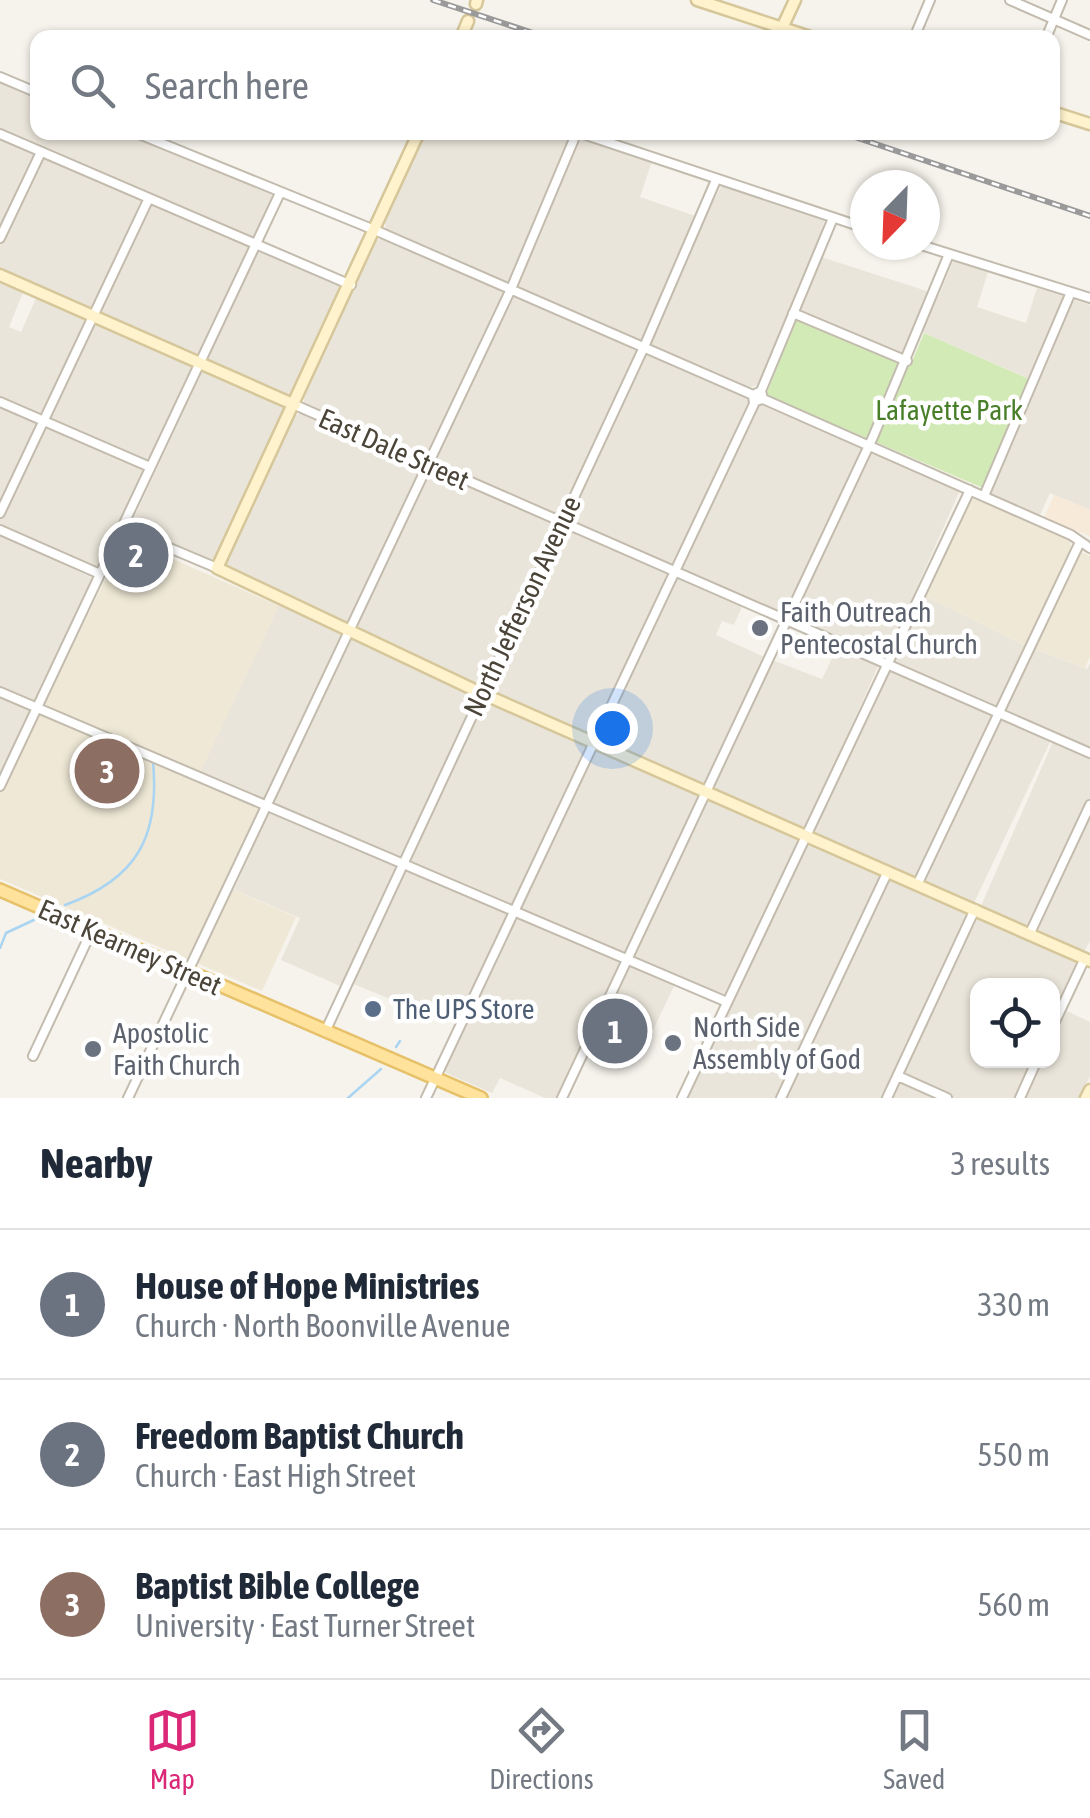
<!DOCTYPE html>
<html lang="en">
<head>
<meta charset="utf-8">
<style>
	body { margin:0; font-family:"Asap Condensed",sans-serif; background:#f6f6f7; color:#1f2937 }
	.controls { position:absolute; right:30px; bottom:30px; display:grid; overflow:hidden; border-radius:20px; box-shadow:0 2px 8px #0004 }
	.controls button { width:90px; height:90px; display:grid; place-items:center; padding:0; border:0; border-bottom:2px solid #e0e1e3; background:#fff; color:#1f2937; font:50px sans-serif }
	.compass { position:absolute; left:850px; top:170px; width:90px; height:90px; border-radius:50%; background:#fff; box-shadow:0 2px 8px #0004; rotate:203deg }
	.you { position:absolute; left:612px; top:728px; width:35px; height:35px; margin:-25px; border:8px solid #fff; border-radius:50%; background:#1a73e8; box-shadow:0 0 0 15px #1a73e833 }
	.badge { display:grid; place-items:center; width:65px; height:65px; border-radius:50%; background:#db2777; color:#fff; font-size:32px; font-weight:700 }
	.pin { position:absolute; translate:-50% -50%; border:5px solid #fff; box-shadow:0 2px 10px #0006 }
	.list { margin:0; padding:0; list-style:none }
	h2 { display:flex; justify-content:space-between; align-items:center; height:130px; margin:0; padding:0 40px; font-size:42px }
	h2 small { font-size:32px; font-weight:400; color:#747a83 }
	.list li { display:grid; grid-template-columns:65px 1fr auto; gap:30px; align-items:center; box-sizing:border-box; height:150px; padding:0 40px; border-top:2px solid #e0e1e3 }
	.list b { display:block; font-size:38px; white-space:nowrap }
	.list p { margin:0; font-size:32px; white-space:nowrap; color:#747a83 }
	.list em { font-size:32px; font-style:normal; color:#747a83 }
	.icon { flex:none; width:55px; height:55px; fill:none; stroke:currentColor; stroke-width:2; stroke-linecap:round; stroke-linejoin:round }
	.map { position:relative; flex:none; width:1090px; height:1098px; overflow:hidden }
	.search { position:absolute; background:#fff; box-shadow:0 2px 8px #0004; left:30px; right:30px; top:30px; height:110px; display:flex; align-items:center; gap:25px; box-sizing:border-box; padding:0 35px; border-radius:20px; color:#747a83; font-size:38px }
	.sheet { height:580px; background:#fff }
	nav { display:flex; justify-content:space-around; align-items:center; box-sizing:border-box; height:140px; border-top:2px solid #e0e1e3; background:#fff; font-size:28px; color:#747a83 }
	nav a { display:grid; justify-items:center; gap:5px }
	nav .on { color:#db2777 }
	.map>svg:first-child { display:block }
</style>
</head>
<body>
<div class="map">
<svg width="1090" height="1098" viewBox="0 0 1090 1098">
	<rect width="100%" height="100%" fill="#f6f3ec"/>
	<path fill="#eae5da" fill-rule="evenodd" d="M0 80 37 95 38 132 126 133 271 194 274 201 253 246 343 288 292 396H284L0 272Z
		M424 133H566L652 161 640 197 704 219 722 185 825 218 815 255 939 295 953 261 988 272 977 307 1026 323 1037 288 1090 305V510L1050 493 1040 515 992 495 991 488 1037 382 924 333 916 331 902 355 792 309 759 384 749 388 386 231 385 221Z
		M385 238 747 397 758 406H770L960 490 887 655 882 658 304 405V396L377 240Z
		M0 279 24 290 9 327 21 332 37 296 194 365 97 568 0 527Z
		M203 370 287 409 218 557 208 561 130 526Z
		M301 413 743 604 734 625 722 621 716 635 767 658 822 679 838 646 879 664 807 826 803 828 492 694 227 568 226 557 295 416Z
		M0 533 94 579 0 776Z
		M925 596 1024 645 1087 669 1090 663V941L1084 952 980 908 1056 735 896 664 895 657Z
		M281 601 800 836 727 995 678 978 649 1038 598 1016 557 1098H545L500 1078 492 1093 446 1073 444 1069 467 1022 406 997 402 1004 344 980 340 986 281 960 300 918 234 890 273 804 200 772Z
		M889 671 1051 740 973 905 814 832Z
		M808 841 969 911V917L884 1098H688Z
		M979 915 1080 962 1059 1007 1090 1022V1076L1080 1098H892ZM978 986H1052V1060H978Z"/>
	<path fill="#f7ead8" d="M1054 495 1090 510V536L1044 518Z"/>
	<path fill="#efe8d6" d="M977 497 1068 538 1072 548 1090 556V657L1085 668 1024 645 925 596 970 500Z
		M157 552 279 606 197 779 260 808 224 886 296 917 262 991 0 879V792L116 558 147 571Z"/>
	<path fill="#d2eab5" d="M797 319 906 365 911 364 924 333 1029 379 983 488 766 395Z"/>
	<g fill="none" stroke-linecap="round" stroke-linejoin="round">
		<path stroke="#a9d4f2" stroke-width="2.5" d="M65 905C137 879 160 837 153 761
			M0 948 6 933 36 919
			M396 1047 400 1041
			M348 1098 381 1069"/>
		<defs>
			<path id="street" d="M1010 0 1090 35
				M914 38 930 0
				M1046 38 1062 0
				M0 77 38 93
				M134 132 377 231 753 395
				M0 134 351 285
				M0 238 41 152
				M921 245 1090 298
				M793 313 907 361
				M761 391 833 218
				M763 399 1071 535 1090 548
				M0 402 150 467
				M295 405 1090 753
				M984 496 1071 292
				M0 513 149 198
				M122 528 217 568
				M0 530 100 574
				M0 692 727 1002
				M0 786 280 193
				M918 883 1080 542
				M1030 933 1090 805
				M1052 1028 1085 958
				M325 1032 644 347 716 180
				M33 1056 92 930
				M898 1076 947 1098
				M128 1098 511 289 577 132 865 228
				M426 1098 754 404 753 395 761 391 763 399 756 401
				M562 1098 873 437 949 254
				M682 1098 970 490
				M781 1098 888 871
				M887 1098 975 909
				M1020 1098 1037 1060"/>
			<path id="secondary" d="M697 0 813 38
				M476 4 477 0
				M782 28 795 0
				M461 38 468 21
				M1052 112 1090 124
				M419 132 217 568 481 693 1090 961
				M0 275 295 405
				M1086 1098 1090 1090"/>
			<path id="primary" d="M0 890 481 1098"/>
		</defs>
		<use href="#street" stroke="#c2bbae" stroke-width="12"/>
		<use href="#secondary" stroke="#d6c79b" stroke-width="15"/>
		<use href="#primary" stroke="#e6c16a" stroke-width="16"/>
		<use href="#street" stroke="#fff" stroke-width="8"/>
		<use href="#secondary" stroke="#fff3cd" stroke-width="10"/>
		<use href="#primary" stroke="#ffe39c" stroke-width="11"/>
		<defs>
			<path id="rail" d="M433 0 548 38
				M840 132 1090 216"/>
		</defs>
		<use href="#rail" stroke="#9a9a9a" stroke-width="6"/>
		<use href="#rail" stroke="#fff" stroke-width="2.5" stroke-dasharray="8" stroke-linecap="butt"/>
	</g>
	<g fill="#6b7280" stroke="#fff" stroke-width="4">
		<circle cx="760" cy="628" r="10"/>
		<circle cx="673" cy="1043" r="10"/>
		<circle cx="93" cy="1049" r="10"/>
	</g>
	<circle fill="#5c6f8a" stroke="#fff" stroke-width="4" cx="373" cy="1009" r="10"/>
	<g text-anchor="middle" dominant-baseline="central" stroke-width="9" stroke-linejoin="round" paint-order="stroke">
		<g font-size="28" fill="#4a7f2a" stroke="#fff">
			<text x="949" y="410">Lafayette Park</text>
		</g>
		<g font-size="28" fill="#4b4439" stroke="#fff">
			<text transform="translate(394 449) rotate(24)">East Dale Street</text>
			<text transform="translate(522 606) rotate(-65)">North Jefferson Avenue</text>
			<text transform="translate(130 947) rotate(24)">East Kearney Street</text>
		</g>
		<g font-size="28" fill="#5b616d" stroke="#fff" text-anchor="start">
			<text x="780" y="612">Faith Outreach<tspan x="780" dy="32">Pentecostal Church</tspan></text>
			<text x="693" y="1027">North Side<tspan x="693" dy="32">Assembly of God</tspan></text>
			<text x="113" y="1033">Apostolic<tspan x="113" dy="32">Faith Church</tspan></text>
		</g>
		<g font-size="28" fill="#4e5e75" stroke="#fff" text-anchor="start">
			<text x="393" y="1009">The UPS Store</text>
		</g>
	</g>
</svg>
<div class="controls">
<button><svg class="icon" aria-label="locate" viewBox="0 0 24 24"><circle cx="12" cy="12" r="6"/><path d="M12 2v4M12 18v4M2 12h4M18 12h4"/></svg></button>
</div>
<svg class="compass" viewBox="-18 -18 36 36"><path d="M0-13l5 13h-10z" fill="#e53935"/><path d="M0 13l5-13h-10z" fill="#747a83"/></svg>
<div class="you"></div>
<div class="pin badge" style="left:615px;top:1031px;background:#6b7280">1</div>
<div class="pin badge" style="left:136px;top:555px;background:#6b7280">2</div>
<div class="pin badge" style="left:107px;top:771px;background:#8d6e63">3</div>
<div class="search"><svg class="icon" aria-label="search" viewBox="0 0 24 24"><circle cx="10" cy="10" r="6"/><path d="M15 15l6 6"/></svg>Search here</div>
</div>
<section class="sheet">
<h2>Nearby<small>3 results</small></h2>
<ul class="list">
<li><span class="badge" style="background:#6b7280">1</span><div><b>House of Hope Ministries</b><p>Church · North Boonville Avenue</p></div><em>330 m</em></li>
<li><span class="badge" style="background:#6b7280">2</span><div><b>Freedom Baptist Church</b><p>Church · East High Street</p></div><em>550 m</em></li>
<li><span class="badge" style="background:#8d6e63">3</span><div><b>Baptist Bible College</b><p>University · East Turner Street</p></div><em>560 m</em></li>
</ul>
</section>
<nav>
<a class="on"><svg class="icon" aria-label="map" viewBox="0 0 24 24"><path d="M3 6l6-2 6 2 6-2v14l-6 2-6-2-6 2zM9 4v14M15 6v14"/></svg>Map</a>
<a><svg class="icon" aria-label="directions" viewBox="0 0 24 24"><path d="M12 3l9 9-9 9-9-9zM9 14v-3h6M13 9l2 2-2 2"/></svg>Directions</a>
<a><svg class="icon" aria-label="saved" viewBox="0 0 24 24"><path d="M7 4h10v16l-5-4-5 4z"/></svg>Saved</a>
</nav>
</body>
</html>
